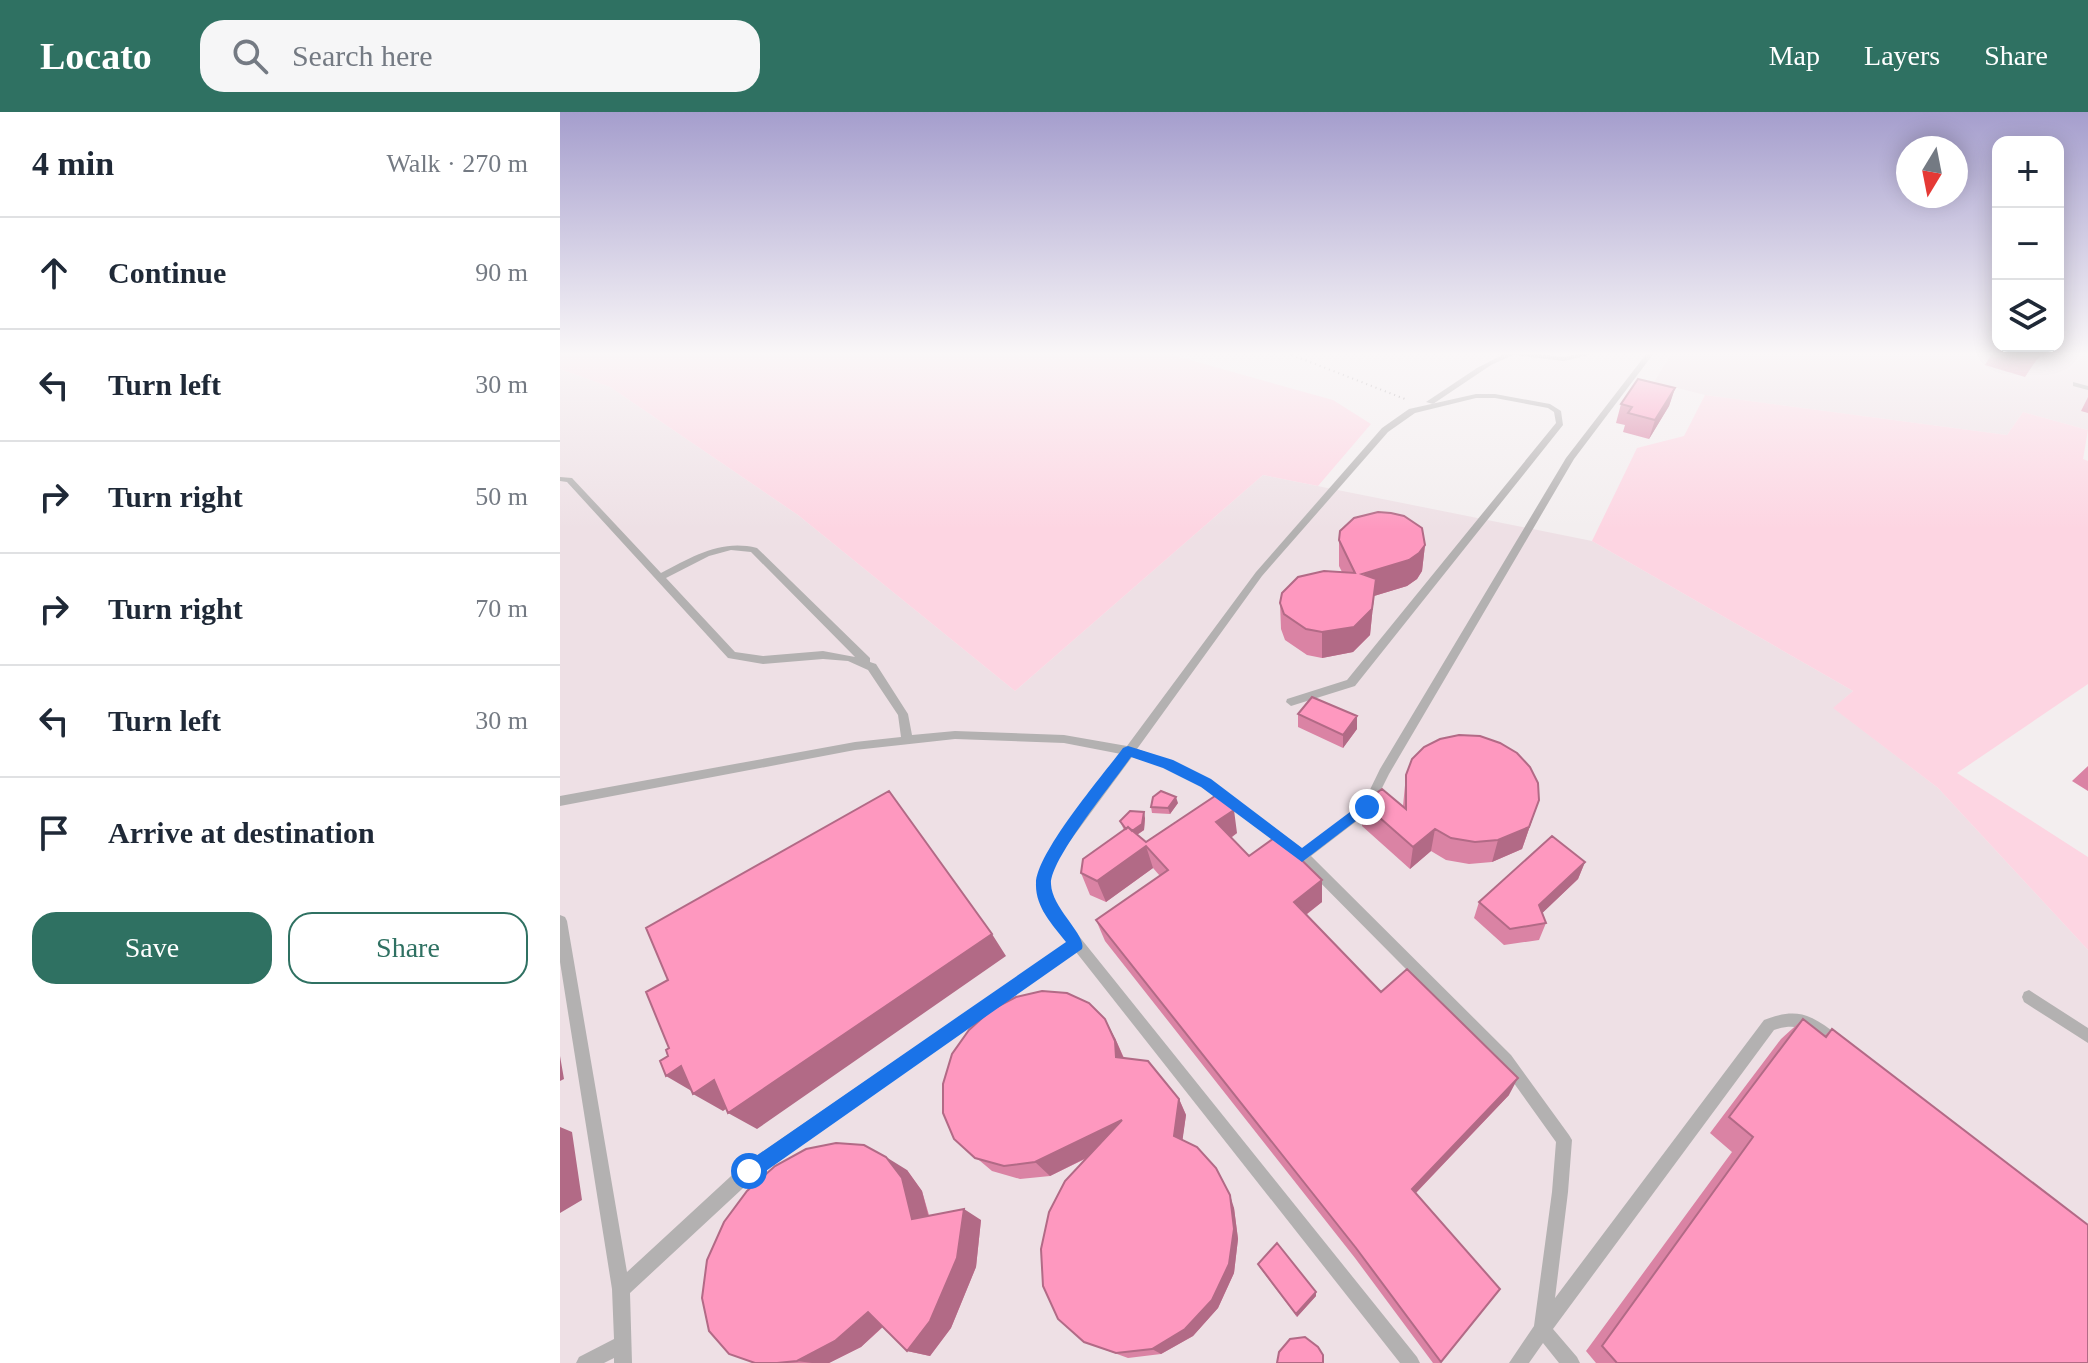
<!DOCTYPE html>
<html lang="en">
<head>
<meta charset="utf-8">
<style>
	body { margin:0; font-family:Georgia,serif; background:#f6f6f7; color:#1f2937 }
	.controls { position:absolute; right:24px; top:24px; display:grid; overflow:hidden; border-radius:16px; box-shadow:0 4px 20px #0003 }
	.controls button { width:72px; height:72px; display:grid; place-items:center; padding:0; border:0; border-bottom:2px solid #e0e1e3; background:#fff; color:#1f2937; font:40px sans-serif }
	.compass { position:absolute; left:1336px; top:24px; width:72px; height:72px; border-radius:50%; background:#fff; box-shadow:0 4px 20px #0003; rotate:190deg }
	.stop { position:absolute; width:24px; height:24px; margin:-18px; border:6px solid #1a73e8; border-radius:50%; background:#fff }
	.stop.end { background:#1a73e8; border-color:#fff; box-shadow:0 2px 8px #0008 }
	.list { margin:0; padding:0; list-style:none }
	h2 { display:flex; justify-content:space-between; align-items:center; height:104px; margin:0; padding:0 32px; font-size:34px }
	h2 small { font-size:26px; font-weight:400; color:#747a83 }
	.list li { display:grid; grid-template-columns:52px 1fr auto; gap:24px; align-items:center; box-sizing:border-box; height:112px; padding:0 32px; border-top:2px solid #e0e1e3 }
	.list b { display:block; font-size:30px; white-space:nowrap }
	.list em { font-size:26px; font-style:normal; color:#747a83 }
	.actions { display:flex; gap:16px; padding:24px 32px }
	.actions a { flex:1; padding:18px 0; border:2px solid #2f7162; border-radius:24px; text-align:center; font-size:28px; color:#2f7162 }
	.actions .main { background:#2f7162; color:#fff }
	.icon { flex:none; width:44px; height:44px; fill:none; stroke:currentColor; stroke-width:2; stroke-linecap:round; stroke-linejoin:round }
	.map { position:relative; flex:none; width:1528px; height:1251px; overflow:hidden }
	header { display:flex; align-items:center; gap:48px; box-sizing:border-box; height:112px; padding:0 40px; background:#2f7162; color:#fff }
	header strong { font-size:38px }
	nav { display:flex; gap:44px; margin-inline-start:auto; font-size:28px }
	.search { width:560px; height:72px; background:#f6f6f7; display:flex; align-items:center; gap:20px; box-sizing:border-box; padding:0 28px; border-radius:24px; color:#747a83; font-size:30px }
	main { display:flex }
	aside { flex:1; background:#fff }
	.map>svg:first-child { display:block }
</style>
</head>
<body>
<header>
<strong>Locato</strong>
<div class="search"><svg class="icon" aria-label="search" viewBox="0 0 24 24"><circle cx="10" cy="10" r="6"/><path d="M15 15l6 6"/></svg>Search here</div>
<nav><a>Map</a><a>Layers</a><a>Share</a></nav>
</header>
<main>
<aside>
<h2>4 min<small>Walk · 270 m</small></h2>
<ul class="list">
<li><svg class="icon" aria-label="ahead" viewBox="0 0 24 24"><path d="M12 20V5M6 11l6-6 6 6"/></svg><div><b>Continue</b></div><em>90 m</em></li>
<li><svg class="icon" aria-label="left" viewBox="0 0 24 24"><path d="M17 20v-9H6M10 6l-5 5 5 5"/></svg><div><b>Turn left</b></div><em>30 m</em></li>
<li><svg class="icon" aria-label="right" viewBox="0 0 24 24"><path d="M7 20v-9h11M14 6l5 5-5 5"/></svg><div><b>Turn right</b></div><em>50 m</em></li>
<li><svg class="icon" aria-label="right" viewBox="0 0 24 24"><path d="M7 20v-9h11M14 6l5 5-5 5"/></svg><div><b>Turn right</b></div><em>70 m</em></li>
<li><svg class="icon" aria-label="left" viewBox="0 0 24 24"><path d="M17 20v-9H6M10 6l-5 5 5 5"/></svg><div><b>Turn left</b></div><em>30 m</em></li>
<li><svg class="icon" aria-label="arrive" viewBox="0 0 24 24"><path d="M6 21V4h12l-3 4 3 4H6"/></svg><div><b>Arrive at destination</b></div></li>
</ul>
<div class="actions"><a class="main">Save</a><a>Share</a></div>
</aside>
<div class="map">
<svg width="1528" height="1251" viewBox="0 0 1528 1251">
	<rect width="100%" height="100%" fill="#f3eeef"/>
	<path fill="#eee0e5" d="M1112 241H1528V318L1463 300 1447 323 1145 283 1094 270Z
		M0 257 50 275 238 403 455 579 703 363 1032 429 1293 579 1274 596 1378 676 1528 838V1251H0Z"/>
	<path fill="#fdd5e2" d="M0 241H605L773 288 811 312 758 374 703 363 455 579 238 403 50 275 0 257Z
		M1145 283 1447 323 1463 300 1528 318 1523 347 1528 349V572L1397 661 1528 745V838L1378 676 1273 596 1293 579 1032 429 1077 336 1124 324Z"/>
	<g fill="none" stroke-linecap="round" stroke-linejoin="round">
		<path stroke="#8e8a8b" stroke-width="2" stroke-dasharray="1 4" stroke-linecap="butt" d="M727 241 845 287"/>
		<path fill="#b3b1b1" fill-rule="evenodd" d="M946 241H972L1004 245 1022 241H1037L1004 249 953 243 931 253 873 292 866 290 917 256Z
			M1087 241H1094L1014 347 829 662 811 698 751 744 951 943 1009 1023 1012 1028 1008 1080 995 1186 1204 908C1233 897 1247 900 1271 918 1278 923 1282 925 1285 932L1283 937 1278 939C1252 927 1247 907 1214 918L993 1217 1017 1245 1020 1251H999L983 1231 969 1251H949L974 1214 992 1080 996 1030 941 953 731 741 642 674 604 655 572 645 496 748 489 770 494 793 857 1245 860 1251H840L516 840 195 1065 70 1181 72 1251H54V1246L44 1251H16L19 1245 54 1227 52 1177 0 850V803L5 805 7 809 67 1160 183 1053 508 830 483 799 477 770 487 742 561 642 504 631 395 627 295 638 0 694V684L295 630 341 625 338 603 308 558 288 549 263 547 203 552 168 546 7 370 0 369V365L12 366 101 461C133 445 160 427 197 436L310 546V550L316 552 348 602 352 623 395 619 504 623 567 634 696 460 822 316 849 297 916 282H935L990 292 1001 299 1003 313 795 574 731 594 726 590 727 587 787 568 996 311 994 300 988 296 935 286H916L855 301 828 320 702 464 577 637 612 649 650 668 743 737 803 692 820 657 1006 346ZM171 438 191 440 295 545 263 539 203 544 175 540 106 466 149 444Z
			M1513 270 1528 274V278L1513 274Z
			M1469 878 1528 916V931L1464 890 1462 885 1464 880Z"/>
	</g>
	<path fill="#da83a4" d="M1432 241H1481L1465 265 1425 253Z
		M1115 276 1109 294 1089 327 1063 320 1065 313 1056 311 1061 292Z
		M1528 285V301L1521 299Z
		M779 428 865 433 862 459 857 467 847 474 814 484 810 523 793 540 762 546 747 543 725 528 721 517 720 491 782 460 779 454Z
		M738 602 797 604V617L783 636 738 615Z
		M1528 654V679L1512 669Z
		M846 663 979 688 962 737 932 750 909 752 886 748 871 739 850 757 802 714 803 691 843 694Z
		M618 691 610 702 592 701 591 695Z
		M585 706 584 718 577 723 586 730 677 721 671 726 689 744 762 768V790L746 803 821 880 949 983 856 1081 881 1250 880 1251H873L795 1146 545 829 536 808 600 764 593 756 546 790 530 783 521 761 564 718 560 709Z
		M1025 750 1018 767 982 801 986 811 979 828 944 833 914 806 919 790Z
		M1243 907 1264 924 1272 917 1528 1251H1036L1026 1239 1172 1040 1150 1021 1221 927Z
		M555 926 564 946 619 987 626 1003 622 1029 674 1096 678 1127 674 1161 658 1196 633 1224 601 1242 568 1246 524 1230 527 1046 490 1064 460 1067 432 1059 394 1027Z
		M347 1058 362 1079 369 1103 421 1108 416 1155 391 1216 370 1244 347 1239 323 1215 301 1235 269 1251H195Z
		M698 1152 756 1184 737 1205 700 1156Z"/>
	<path fill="#b26a86" d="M1115 276 1109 294 1089 327 1095 308Z
		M865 433 862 459 857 467 847 474 814 484 810 523 793 540 762 546V520L802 462Z
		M797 604V617L783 636V623Z
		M616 685 618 691 610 702 608 696Z
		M979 688 962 737 932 750 938 728Z
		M674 698 677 721 660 733 656 710Z
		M584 700 585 706 584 718 572 726 570 720Z
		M875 717 871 739 850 757 853 735Z
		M586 734 593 756 546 790 537 769Z
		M1025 750 1018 767 973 810 979 793Z
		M762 768V790L735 811 734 790Z
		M432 822 446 844 197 1017 168 1001Z
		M545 907 555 926 564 947 556 945Z
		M0 944 4 967 0 969Z
		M121 954 154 968 183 985 163 999 133 982 135 981 106 964Z
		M958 966 949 983 848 1089 852 1077Z
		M619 987 626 1003 621 1039 614 1024Z
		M562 1008 572 1023 490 1064 475 1050Z
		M0 1015 12 1020 22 1088 0 1101Z
		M326 1045 347 1058 362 1079 372 1118 352 1107Z
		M670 1083 674 1096 678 1127 674 1161 658 1196 633 1224 601 1242 592 1237Z
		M404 1097 421 1108 416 1155 391 1216 370 1244 347 1239Z
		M756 1180V1184L737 1205 736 1202Z
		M308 1200 332 1206 301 1235 269 1251H252L237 1249Z"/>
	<path fill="#fe98bf" stroke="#b26a86" stroke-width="2" d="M1460 241H1481L1477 246Z
		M1078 267 1115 276 1095 308 1068 301 1072 295 1061 292Z
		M818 400 831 401 844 404 862 416 865 433 859 441 849 448 802 462 816 467 812 497 794 515 762 520 746 517 724 502 720 491 722 481 738 465 764 459 795 461 779 428 780 419 794 406Z
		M752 585 797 604 783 623 738 602Z
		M899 623 920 624 940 631 957 641 970 655 978 671 979 688 969 715 938 728 915 730 891 726 875 717 853 735 803 691 822 677 846 697V663L852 647 864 635 880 627Z
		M329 679 432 822 168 1001 154 968 133 982 121 954 106 964 100 949 108 944 106 938 109 936 86 880 108 868 86 816Z
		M601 679 616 685 608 696 591 695 593 685Z
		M658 682 674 698 656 710 689 744 717 724 762 768 734 790 821 880 847 857 958 966 852 1077 940 1177 881 1250 796 1136 536 808 608 758 586 734 537 769 521 761 523 747 568 715 586 730Z
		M570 699 584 700 582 712 572 719 568 715 566 717 560 709Z
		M992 724 1025 750 979 793 986 811 950 817 919 790Z
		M482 879 507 881 529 891 545 907 555 929 556 945 588 949 619 987 614 1024 637 1035 656 1056 670 1083 674 1117 669 1152 652 1188 625 1217 592 1237 556 1241 524 1230 498 1207 483 1174 481 1137 489 1100 505 1069 562 1008 475 1050 444 1054 415 1046 394 1027 383 1001V972L392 942 409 918 431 898 456 885Z
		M1243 907 1266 925 1272 917 1528 1113V1251H1057L1042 1234 1193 1025 1169 1005Z
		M276 1031 304 1033 326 1045 342 1066 352 1107 404 1097 397 1146 370 1209 347 1239 308 1200 275 1229 237 1249 217 1251H195L169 1242 149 1219 142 1186 147 1148 164 1110 187 1079 215 1054 246 1037Z
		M717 1131 756 1180 736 1202 698 1152Z
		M745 1225 758 1235 763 1243V1251H717L719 1240 730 1227Z"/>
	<linearGradient id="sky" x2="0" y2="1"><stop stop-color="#a59ecd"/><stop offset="0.58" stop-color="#faf7f8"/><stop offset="1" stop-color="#faf7f8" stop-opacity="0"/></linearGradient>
	<rect width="1528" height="417" fill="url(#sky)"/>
	<path fill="#1a73e8" d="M568 634 613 648 651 667 742 736 802 691H812L814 695 742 750 641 675 603 656 571 645C554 670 490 747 491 772 492 797 527 823 522 837L196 1066 189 1069 183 1066 180 1059 183 1053 506 830C492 812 475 795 476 771 477 740 543 663 563 636Z"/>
</svg>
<div class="controls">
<button>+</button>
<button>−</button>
<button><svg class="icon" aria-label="layers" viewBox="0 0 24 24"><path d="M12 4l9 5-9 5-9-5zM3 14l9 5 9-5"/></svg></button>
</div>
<svg class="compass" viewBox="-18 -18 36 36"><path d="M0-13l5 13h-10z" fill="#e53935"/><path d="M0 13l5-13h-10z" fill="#747a83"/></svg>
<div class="stop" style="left:189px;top:1059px"></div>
<div class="stop end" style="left:807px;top:695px"></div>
</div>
</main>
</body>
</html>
